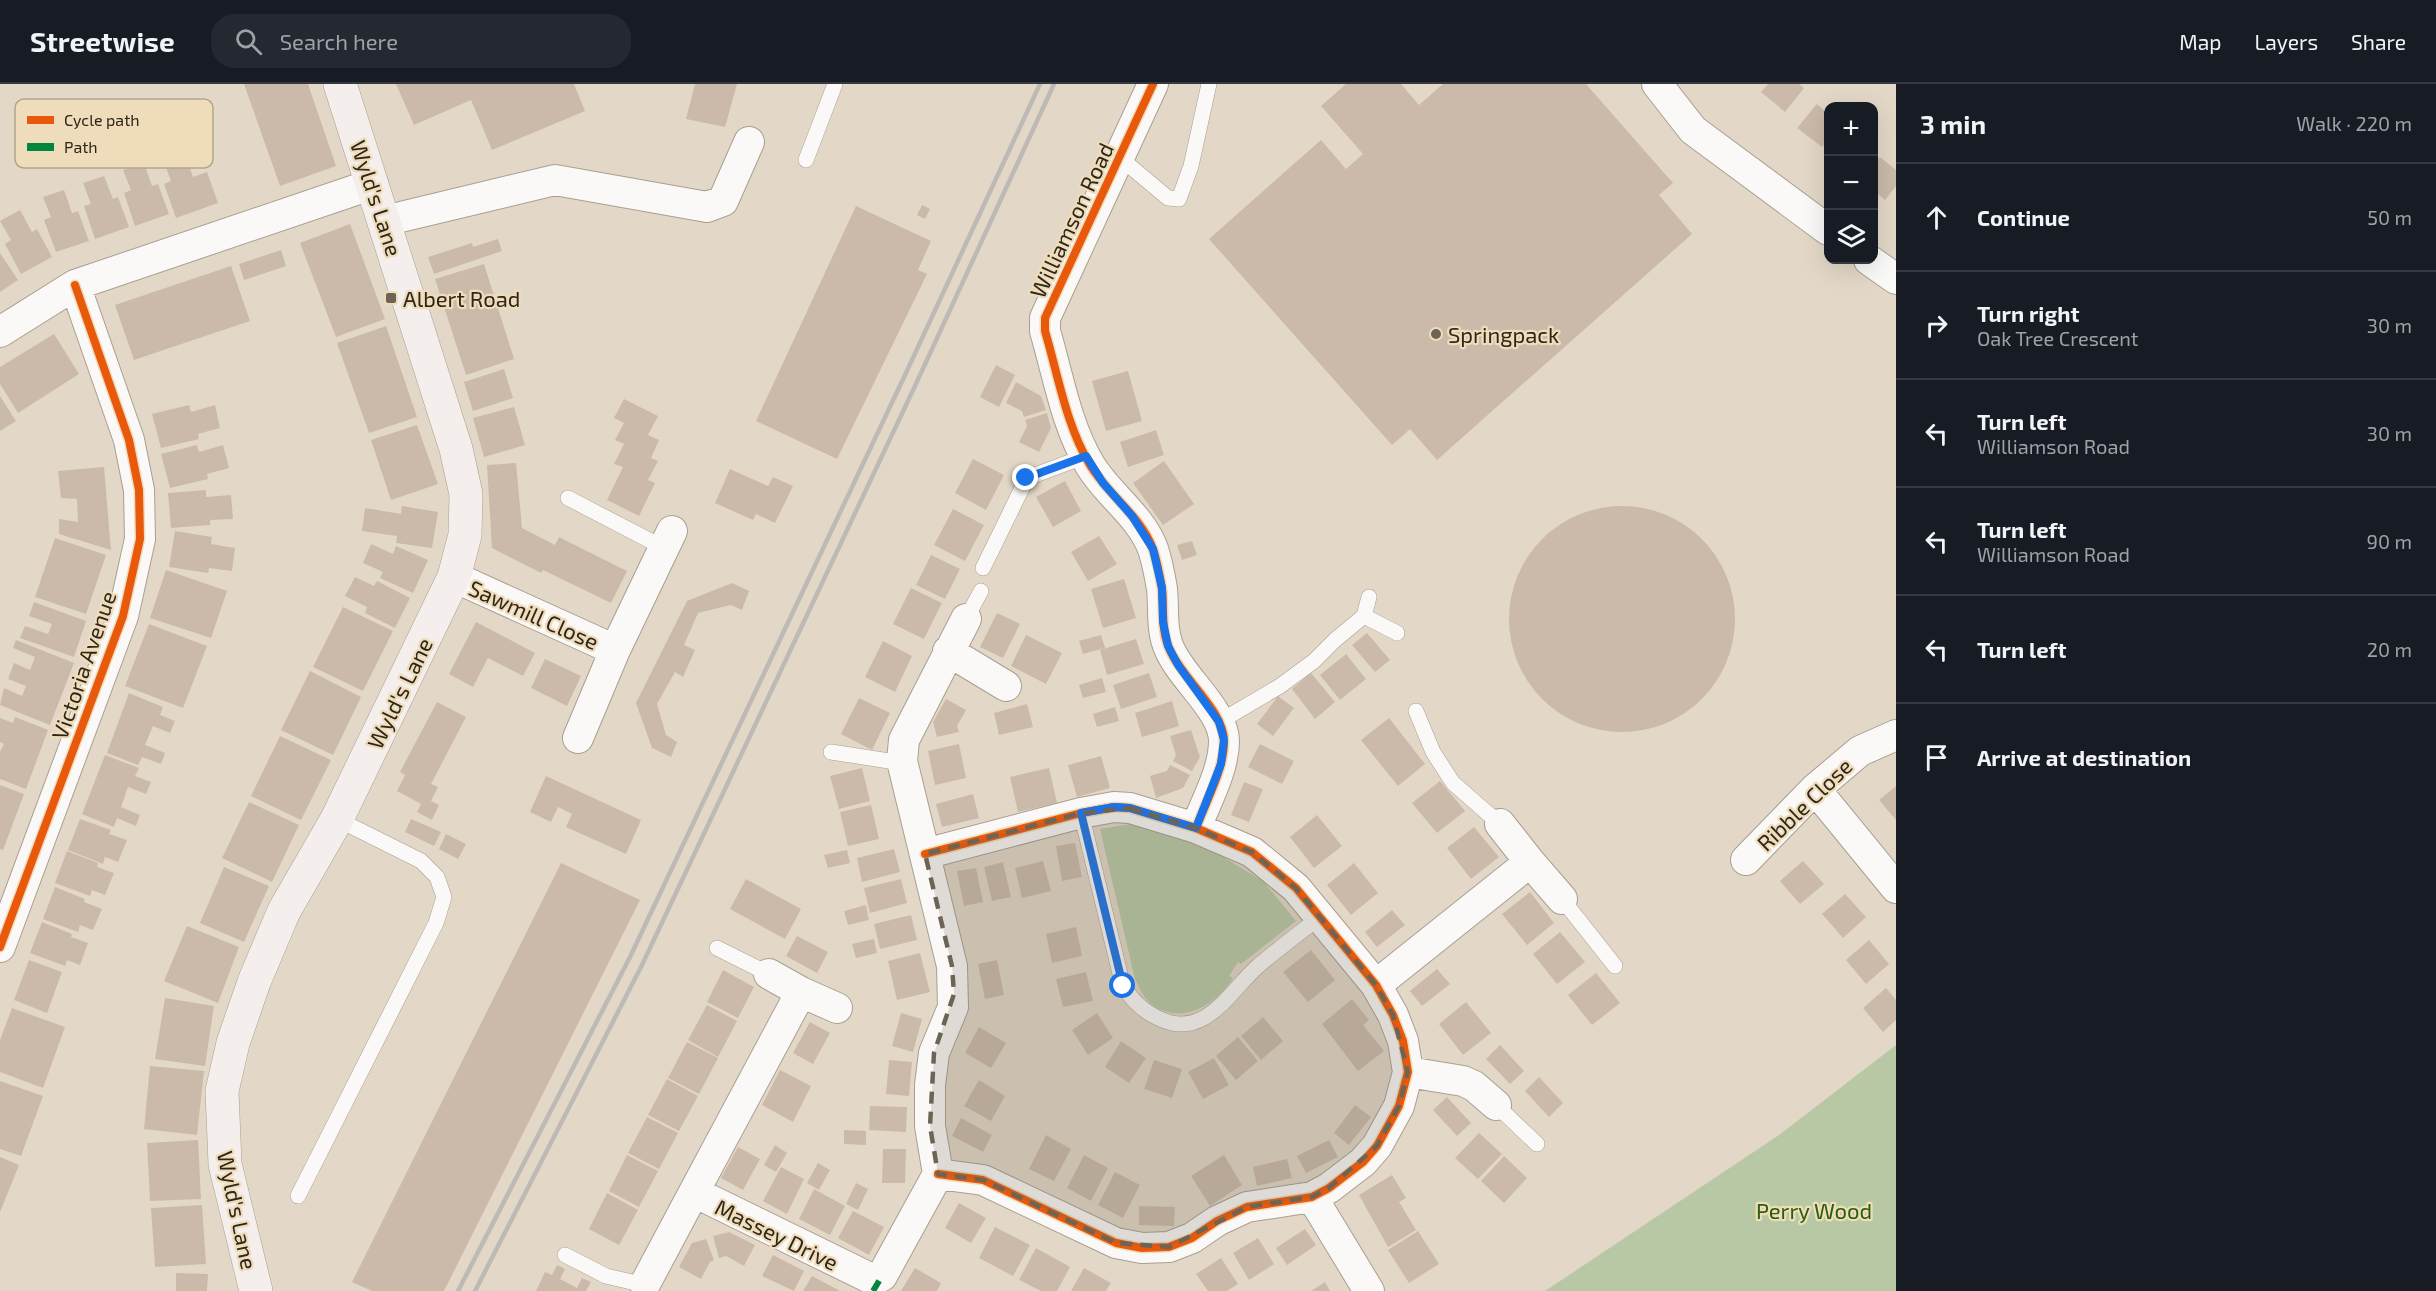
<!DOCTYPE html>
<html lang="en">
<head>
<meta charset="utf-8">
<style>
	body { margin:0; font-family:"Exo 2",sans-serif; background:#242831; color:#f1f3f6 }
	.controls { position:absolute; right:18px; top:18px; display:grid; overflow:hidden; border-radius:12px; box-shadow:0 6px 24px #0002 }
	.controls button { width:54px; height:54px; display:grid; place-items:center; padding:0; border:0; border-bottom:2px solid #363941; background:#171b24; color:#f1f3f6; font:30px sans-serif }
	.stop { position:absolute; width:18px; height:18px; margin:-14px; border:4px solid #1a73e8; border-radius:50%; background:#fff }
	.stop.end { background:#1a73e8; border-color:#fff; box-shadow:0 2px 6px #0008 }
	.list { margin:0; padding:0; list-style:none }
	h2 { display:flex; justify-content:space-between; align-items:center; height:78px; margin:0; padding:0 24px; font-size:26px }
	h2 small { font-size:20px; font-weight:400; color:#9ea1a6 }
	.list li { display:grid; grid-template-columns:39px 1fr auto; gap:18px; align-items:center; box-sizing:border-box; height:108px; padding:0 24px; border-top:2px solid #363941 }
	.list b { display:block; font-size:22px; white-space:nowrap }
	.list p { margin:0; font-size:20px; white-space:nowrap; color:#9ea1a6 }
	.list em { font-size:20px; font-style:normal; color:#9ea1a6 }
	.icon { flex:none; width:33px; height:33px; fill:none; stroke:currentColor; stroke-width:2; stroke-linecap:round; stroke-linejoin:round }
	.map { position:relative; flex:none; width:1896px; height:1207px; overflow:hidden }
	header { display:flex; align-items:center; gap:36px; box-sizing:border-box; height:84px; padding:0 30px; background:#171b24; border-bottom:2px solid #363941 }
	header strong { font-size:28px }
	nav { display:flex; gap:33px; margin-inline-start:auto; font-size:21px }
	.search { width:420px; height:54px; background:#242831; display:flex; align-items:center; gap:15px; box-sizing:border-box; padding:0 21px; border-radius:24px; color:#9ea1a6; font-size:22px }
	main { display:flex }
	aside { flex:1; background:#171b24 }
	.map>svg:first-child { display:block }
</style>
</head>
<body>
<header>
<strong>Streetwise</strong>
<div class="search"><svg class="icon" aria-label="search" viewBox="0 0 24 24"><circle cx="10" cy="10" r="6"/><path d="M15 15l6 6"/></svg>Search here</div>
<nav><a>Map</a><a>Layers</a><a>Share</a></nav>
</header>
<main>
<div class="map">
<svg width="1896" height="1207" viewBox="0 0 1896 1207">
	<rect width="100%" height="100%" fill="#e3d8c7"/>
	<path fill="#b8c8a4" d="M1131 740 1167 750 1213 767 1263 797 1296 837 1241 880 1238 878 1229 892 1233 894C1217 920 1183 941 1154 922 1144 915 1140 905 1135 895L1100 745Z
		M1896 961V1207H1545L1779 1051Z"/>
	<path fill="#cbbaa9" d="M244 0H308L336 82 280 102Z
		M396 0H574L585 27 492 66 471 16 414 41Z
		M695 0H737L725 43 686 35Z
		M1346 0H1401L1419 21 1443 0H1586L1673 99 1659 111 1692 150 1437 376 1410 345 1392 361 1209 155 1321 56 1346 85 1363 70 1321 22Z
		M1768 0H1799L1804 4 1785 28 1761 8Z
		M1817 20 1828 30V55L1822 63 1797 44Z
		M185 70 193 93 207 88 218 119 176 134 164 100 171 97 164 78Z
		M1880 73 1896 86V102L1885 116 1874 107V81Z
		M144 79 152 102 158 100 169 130 135 142 124 109 131 106 123 86Z
		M104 92 113 115 118 113 129 143 95 155 84 122 91 120 83 99Z
		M64 106 72 129 78 127 89 157 56 168 44 136 51 133 43 113Z
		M922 121 930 125 925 135 917 131Z
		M856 122 931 157 918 186 927 190 837 375 756 337Z
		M20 126 32 148 37 145 52 173 21 190 5 160 11 156 0 137Z
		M350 140 385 235 336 253 300 159Z
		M498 155 502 167 434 190 428 173 472 159 473 163Z
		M281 166 286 182 244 196 239 180Z
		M0 169 18 196 0 208Z
		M484 180 514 275 466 291 435 195Z
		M231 182 250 237 134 276 115 221Z
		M386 242 417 333 369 349 337 259Z
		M54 250 79 290 18 329 0 300V283Z
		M996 281 1015 291 999 323 980 313Z
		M504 285 513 314 473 327 464 298Z
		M1128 287 1142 337 1106 347 1092 297Z
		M1016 298 1041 312 1046 326 1024 333 1022 327 1006 319Z
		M0 312 16 337 0 347Z
		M624 315 658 332 648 351 659 356 651 374 658 377 648 396 655 399 639 432 607 416 623 383 614 380 624 360 615 356 624 339 614 334Z
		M189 321 191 328 215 321 220 344 198 350 199 355 161 364 152 330Z
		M514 323 525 361 484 373 473 334Z
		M1047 329 1051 344 1039 368 1019 358 1027 342 1025 336Z
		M417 341 438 400 391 416 371 356Z
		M1156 346 1164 371 1128 383 1120 358Z
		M197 361 199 368 223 361 229 384 207 390 208 395 170 404 161 370Z
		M973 375 1004 391 986 426 955 409Z
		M1164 377 1194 420 1163 441 1133 399Z
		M516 379 522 444 555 461 559 453 627 487 611 519 543 486 541 489 492 464 487 381Z
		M104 383 111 466 59 450V435L78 438 77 415 61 414 58 387Z
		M730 385 768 402 773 393 793 402 775 439 756 430 753 436 715 419Z
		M1065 397 1081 427 1053 443 1036 413Z
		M206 406V413L231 411 233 435 210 436V441L171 444 168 409Z
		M1509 535a113 113 0 1 1 226 0a113 113 0 1 1-226 0Z
		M402 422 438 428 432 464 396 459 397 452 362 447 365 424 401 430Z
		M953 425 984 441 965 477 934 461Z
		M175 447 212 453 211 460 235 464 232 487 209 484 208 489 169 483Z
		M1099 452 1117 480 1088 497 1071 468Z
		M55 454 106 471 86 530 35 513Z
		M1192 457 1197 471 1182 476 1177 461Z
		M371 460 393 470 396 462 428 476 413 509 380 494 383 488 363 479Z
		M931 471 960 485 945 515 916 501Z
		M166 486 227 507 211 554 150 534Z
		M355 493 374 502 377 497 410 514 395 544 365 529 367 523 345 512Z
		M1124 495 1136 534 1103 544 1091 505Z
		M732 499 749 507 742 526 731 521 698 529 684 561 695 566 683 593 675 588 657 620 666 651 677 658 671 673 652 664 636 619 687 517Z
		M911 504 942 519 924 555 893 540Z
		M34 518 86 537 74 573 20 554 25 542 48 550 52 540 29 532Z
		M343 523 393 547 363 607 313 583Z
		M997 529 1020 540 1003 574 980 563Z
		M476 538 535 569 523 592 488 574 473 603 449 590Z
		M149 540 207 562 183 624 125 602Z
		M1367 549 1390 576 1375 588 1352 561Z
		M1026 551 1062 569 1046 600 1011 582Z
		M1101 551 1105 564 1083 570 1079 557Z
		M1136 555 1144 580 1107 591 1100 566Z
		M16 556 74 579 50 641 0 621 4 604 22 612 26 602 8 595 14 579 30 586 35 573 13 564Z
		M883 557 912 572 895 608 865 593Z
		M1346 570 1366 595 1340 616 1320 591Z
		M545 575 581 592 567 622 531 604Z
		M310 587 361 613 333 671 281 646Z
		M1149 589 1157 613 1121 625 1113 601Z
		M1311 589 1335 618 1315 635 1292 605Z
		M1102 594 1106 608 1083 614 1079 601Z
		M129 609 163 623 160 631 175 637 170 649 153 642 145 661 165 669 161 680 142 673 138 681 107 669Z
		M1278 612 1294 624 1273 652 1257 640Z
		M859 614 890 629 872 666 841 650Z
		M946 615 966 626 957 642 959 648 937 653 933 638Z
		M1172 617 1179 642 1142 653 1135 629Z
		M437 618 466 633 431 700 438 703 431 717 439 721 432 736 417 728 421 720 397 707 405 691 400 688Z
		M1027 620 1033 643 999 651 994 629Z
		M1115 623 1119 637 1097 643 1093 630Z
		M15 633 48 646 26 705 0 695V668L4 660 0 658V634L13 639Z
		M1389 634 1425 680 1398 702 1361 656Z
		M1191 646 1200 673 1192 687 1173 677 1176 671 1170 652Z
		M280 652 331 676 301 736 251 712Z
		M959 660 966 694 935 701 928 667Z
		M1260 660 1294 677 1282 700 1248 683Z
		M105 671 139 684 135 692 151 698 146 710 128 703 121 723 140 731 136 742 117 734 114 743 82 730Z
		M1101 672 1110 704 1077 713 1068 681Z
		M1170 681 1190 691 1183 704 1156 714 1150 692 1167 687Z
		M862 684 870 717 839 725 830 692Z
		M1049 684 1057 719 1018 728 1010 693Z
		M546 692 641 736 626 770 566 743 572 730 558 723 551 738 530 728Z
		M1440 697 1465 727 1437 749 1412 719Z
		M1244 698 1263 705 1249 738 1231 731Z
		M0 701 24 710 3 766 0 765Z
		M1896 702V736L1879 716Z
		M973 710 979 734 942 743 936 720Z
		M249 718 299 741 272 798 222 774Z
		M871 721 879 755 848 762 840 728Z
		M1317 731 1342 762 1314 784 1290 753Z
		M80 735 111 746 109 750 127 756 118 778 105 773 103 780 68 766Z
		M411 735 441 748 434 762 405 748Z
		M1474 743 1499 773 1471 795 1447 764Z
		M446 750 466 760 458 775 439 765Z
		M1075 759 1082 793 1062 797 1056 762Z
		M894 765 900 788 862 798 857 774Z
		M847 766 850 779 828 784 824 771Z
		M67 767 98 779 97 783 114 789 105 811 92 806 90 812 55 799Z
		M1043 777 1051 807 1022 814 1015 784Z
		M1803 777 1824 800 1800 820 1780 797Z
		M1003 778 1011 813 992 817 984 783Z
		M561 779 640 816 444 1207H372L352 1198Z
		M1354 779 1378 809 1351 831 1327 801Z
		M224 783 269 802 244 858 200 839Z
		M976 784 983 818 964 822 957 787Z
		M746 795 801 825 785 855 730 825Z
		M901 795 907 819 870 829 864 804Z
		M55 803 85 815 84 818 102 825 93 846 80 841 78 848 43 835Z
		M1530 808 1554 839 1527 861 1502 830Z
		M1845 810 1866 833 1843 854 1822 830Z
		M866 821 869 836 848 841 844 827Z
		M1392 826 1405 841 1377 863 1365 848Z
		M911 831 917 856 880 865 874 840Z
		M42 838 72 850 71 853 88 859 80 881 67 876 65 882 30 869Z
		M187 842 239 863 218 919 164 897Z
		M1076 843 1082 872 1052 879 1046 850Z
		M1560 848 1585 878 1557 900 1533 870Z
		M797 852 828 868 817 889 786 872Z
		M874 855 877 869 856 874 852 860Z
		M1869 856 1889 880 1866 900 1846 876Z
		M1311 866 1335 896 1308 918 1283 888Z
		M920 869 930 908 897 916 888 877Z
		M29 876 62 888 47 929 14 916Z
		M997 876 1004 911 985 915 978 880Z
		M1437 885 1450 900 1422 922 1410 907Z
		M723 886 754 903 738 934 707 918Z
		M1086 888 1093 917 1063 923 1056 895Z
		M1596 889 1620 919 1592 941 1568 911Z
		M1886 904 1896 916V936L1883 948 1863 924Z
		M165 914 214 922 205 982 155 975Z
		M1352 915 1369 936 1363 941 1384 967 1358 987 1322 940Z
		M1466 918 1491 949 1463 971 1439 940Z
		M707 921 737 937 718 973 688 956Z
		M12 924 65 943 43 1004 0 988V956Z
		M901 929 922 935 913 968 892 962Z
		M1097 929 1113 954 1088 971 1072 946Z
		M1263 933 1283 957 1261 976 1241 952Z
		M810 938 830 949 813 980 793 969Z
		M979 943 1006 959 991 984 965 969Z
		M1238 953 1258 977 1236 996 1216 972Z
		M1121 957 1146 974 1129 999 1105 983Z
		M687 958 718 974 699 1010 668 994Z
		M1500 961 1524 987 1510 1000 1486 975Z
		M1214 974 1229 1001 1203 1015 1188 988Z
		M889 976 912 978 909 1012 886 1010Z
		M1154 976 1182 985 1172 1014 1144 1005Z
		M150 982 204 987 197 1051 144 1045Z
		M780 986 811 1002 793 1038 762 1021Z
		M1539 993 1563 1019 1549 1033 1525 1007Z
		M667 995 698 1012 679 1047 648 1031Z
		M979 996 1005 1012 991 1037 964 1022Z
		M0 997 43 1012 21 1072 0 1065Z
		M1447 1013 1471 1039 1457 1052 1433 1026Z
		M1355 1021 1371 1033 1349 1061 1334 1049Z
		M870 1022 907 1023 906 1048 869 1046Z
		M647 1033 678 1049 659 1085 628 1069Z
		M961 1034 992 1051 983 1068 952 1052Z
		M844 1046 866 1047V1061L844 1060Z
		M1479 1049 1502 1070 1478 1095 1455 1074Z
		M1046 1051 1071 1065 1054 1097 1029 1085Z
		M198 1056 201 1115 150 1117 147 1059Z
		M1329 1056 1338 1073 1306 1089 1297 1072Z
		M775 1061 787 1069 776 1088 764 1081Z
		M738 1063 760 1075 743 1106 721 1094Z
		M883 1065H906L905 1099H882Z
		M627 1071 658 1087 639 1123 609 1107Z
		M1084 1071 1108 1084 1091 1117 1067 1104Z
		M1224 1071 1242 1101 1210 1122 1191 1092Z
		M1504 1072 1527 1094 1504 1119 1481 1097Z
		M0 1073 19 1081 0 1128Z
		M1287 1075 1292 1094 1257 1102 1253 1083Z
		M818 1079 830 1086 819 1106 807 1099Z
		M781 1083 804 1095 787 1130 763 1117Z
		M1115 1088 1140 1101 1123 1134 1098 1121Z
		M1392 1091 1406 1114 1399 1118 1416 1146 1388 1163 1359 1111Z
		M856 1099 868 1105 858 1126 846 1120Z
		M814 1105 845 1122 830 1151 799 1135Z
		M607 1109 638 1126 619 1161 589 1145Z
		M959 1119 986 1134 971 1159 945 1144Z
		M202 1121 206 1180 155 1183 151 1124Z
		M1139 1122 1175 1123 1174 1142 1139 1141Z
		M853 1127 884 1143 869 1171 838 1154Z
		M995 1143 1030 1161 1013 1192 979 1174Z
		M1305 1145 1316 1161 1287 1181 1276 1164Z
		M1418 1147 1439 1180 1409 1199 1388 1166Z
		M729 1148 755 1161 744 1182 726 1172 719 1174 713 1152Z
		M1258 1154 1274 1180 1249 1196 1233 1169Z
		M706 1155 714 1176 710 1178 701 1195 679 1183 692 1159Z
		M1036 1164 1070 1183 1057 1207H1041L1019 1196Z
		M773 1171 804 1187 794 1207 762 1192Z
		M1221 1174 1238 1200 1227 1207H1208L1196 1190Z
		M557 1181 565 1185 560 1195 577 1204 582 1194 591 1198 586 1207H536L545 1188 552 1191Z
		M915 1184 941 1199 937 1207H901Z
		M1084 1184 1111 1199 1106 1207H1071Z
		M176 1189 208 1190 207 1207H176Z
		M812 1192 840 1207H803Z
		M1325 1198 1330 1207H1311Z"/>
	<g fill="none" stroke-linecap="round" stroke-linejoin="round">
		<defs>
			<path id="service" d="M1119 73 1168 114 1179 115 1191 82 1209 0
				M806 76 835 0
				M568 414 664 464
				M983 484 1027 394 1086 372
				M1364 532 1369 513
				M966 535 981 507
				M1416 627 1433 668 1453 699 1500 740
				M1219 638 1280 602 1314 577 1335 556 1364 532 1397 549
				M831 668 902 679
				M1081 729 1123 902C1133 918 1144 928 1160 935 1205 956 1230 907 1258 882 1278 865 1299 849 1320 833
				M1562 815 1615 882
				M717 864 769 890
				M1496 1021 1537 1060
				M298 1112 436 839 444 813 437 793 421 777 337 735
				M565 1171 606 1192 649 1202"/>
			<path id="minor" d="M1153 0 1045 234V247C1058 291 1066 341 1090 381 1108 411 1141 432 1153 465 1157 477 1160 493 1162 505 1164 524 1161 546 1169 564 1181 594 1224 626 1224 657 1224 686 1206 717 1196 744
				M1657 0 1693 46 1828 146
				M384 137 555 96 707 123 723 117 749 58
				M1869 176 1896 195
				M0 248 75 201 373 100
				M454 493 615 566 578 654
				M615 566 672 447
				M948 567 1006 602
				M1815 705 1896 804
				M1500 740 1530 778
				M925 770 1081 729 1114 723 1130 724 1196 744 1252 768 1296 804 1376 901 1393 931 1403 957 1408 988 1399 1022 1377 1062 1363 1078 1329 1104 1312 1113 1247 1123 1217 1137 1192 1154 1169 1163 1142 1164 1116 1159 983 1096 938 1090
				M1746 776 1815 705 1860 667 1896 651
				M0 863 123 532 140 455 139 406 129 356 75 201
				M769 890 801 908 837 924
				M1376 901 1530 778 1562 815
				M1408 988 1463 997 1474 1002 1496 1021
				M938 1090 930 1042V1001L934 969 953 923 952 882 902 677 904 656 966 535
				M694 1108 801 908
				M1312 1113 1369 1207
				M645 1200 694 1108 874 1196 882 1192 938 1090"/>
			<path id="secondary" d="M256 1207 225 1080 222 1007 233 959 254 898 284 827 337 735 454 493 465 451 466 410 456 365 340 0"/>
		</defs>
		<use href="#service" stroke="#a89f92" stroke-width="16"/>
		<use href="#minor" stroke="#a89f92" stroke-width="32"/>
		<use href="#secondary" stroke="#a89f92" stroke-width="34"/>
		<use href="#service" stroke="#fbf9f7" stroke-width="15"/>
		<use href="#minor" stroke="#fbf9f7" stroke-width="30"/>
		<use href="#secondary" stroke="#f4efec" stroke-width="33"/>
		<path stroke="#bdbab6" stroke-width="4.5" d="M458 1207 630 873 905 291 1040 0
			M475 1207 642 881 915 302 1054 0"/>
		<path stroke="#00873e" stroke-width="6" stroke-dasharray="12 6" stroke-linecap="butt" d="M873 1207 882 1192"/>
		<defs>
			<path id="cycleway" d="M1153 0 1045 234V247C1058 291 1066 341 1090 381 1108 411 1141 432 1153 465 1157 477 1160 493 1162 505 1164 524 1161 546 1169 564 1181 594 1224 626 1224 657 1224 686 1206 717 1196 744
				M925 770 1081 729 1114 723 1130 724 1196 744 1252 768 1296 804 1376 901 1393 931 1403 957 1408 988 1399 1022 1377 1062 1363 1078 1329 1104 1312 1113 1247 1123 1217 1137 1192 1154 1169 1163 1142 1164 1116 1159 983 1096 938 1090
				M0 863 123 532 140 455 139 406 129 356 75 201"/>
		</defs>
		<use href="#cycleway" stroke="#efdcbb" stroke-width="11"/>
		<use href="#cycleway" stroke="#e8590c" stroke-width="8"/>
	</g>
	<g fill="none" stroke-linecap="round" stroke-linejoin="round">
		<path stroke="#1a73e8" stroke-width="8" d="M1026 394 1086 372 1103 399 1132 432 1153 465 1162 504 1163 538 1168 562 1178 581 1219 638 1224 656 1221 680 1196 744 1130 724 1114 723 1081 729 1123 902"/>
	</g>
	<path fill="#6d6456" fill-opacity="0.2" stroke="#6d6456" stroke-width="4.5" stroke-dasharray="12 8" stroke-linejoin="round" d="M1130 724 1196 744 1252 768 1296 804 1376 901 1393 931 1408 988 1399 1022 1377 1062 1329 1104 1312 1113 1247 1123 1169 1163 1116 1159 983 1096 938 1090 930 1042 934 969 954 910 952 882 925 770 1081 729Z"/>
	<g fill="#6d6456" stroke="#efdcbb" stroke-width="2">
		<rect x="385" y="208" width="12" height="12" rx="3"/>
		<circle cx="1436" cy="250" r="6"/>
	</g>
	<g text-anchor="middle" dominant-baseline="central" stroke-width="4.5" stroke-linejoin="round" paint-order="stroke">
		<g font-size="22" fill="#2d2619" stroke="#efdcbb">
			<text transform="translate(377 114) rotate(72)">Wyld's Lane</text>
			<text transform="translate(1071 136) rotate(-65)">Williamson Road</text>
			<text transform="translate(534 530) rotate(24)">Sawmill Close</text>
			<text transform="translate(83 581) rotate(-71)">Victoria Avenue</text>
			<text transform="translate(399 609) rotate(-64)">Wyld's Lane</text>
			<text transform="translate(1804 720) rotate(-44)">Ribble Close</text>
			<text transform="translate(238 1126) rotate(78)">Wyld's Lane</text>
			<text transform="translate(777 1150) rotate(26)">Massey Drive</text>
		</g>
		<g font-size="22" fill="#2d2619" stroke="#efdcbb" text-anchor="start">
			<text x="403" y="214">Albert Road</text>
			<text x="1448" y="250">Springpack</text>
		</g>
		<g font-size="22" fill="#285f0a" stroke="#efdcbb">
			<text x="1814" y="1126">Perry Wood</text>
		</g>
	</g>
	<rect x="15" y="15" width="198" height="69" rx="9" fill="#efdcbb" stroke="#b5a58a" stroke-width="1.5"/>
	<rect x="27" y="32" width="27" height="8" fill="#e8590c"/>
	<rect x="27" y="59" width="27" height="8" fill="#00873e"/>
	<g font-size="16" fill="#2d2619">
		<text x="64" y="42">Cycle path</text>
		<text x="64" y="69">Path</text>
	</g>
</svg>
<div class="controls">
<button>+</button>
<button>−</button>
<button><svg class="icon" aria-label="layers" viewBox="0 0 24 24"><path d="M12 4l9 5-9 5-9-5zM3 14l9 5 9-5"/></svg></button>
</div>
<div class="stop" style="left:1123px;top:902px"></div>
<div class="stop end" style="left:1026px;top:394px"></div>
</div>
<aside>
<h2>3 min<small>Walk · 220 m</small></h2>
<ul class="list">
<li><svg class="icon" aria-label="ahead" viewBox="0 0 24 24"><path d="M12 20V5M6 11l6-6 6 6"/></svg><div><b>Continue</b></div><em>50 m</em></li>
<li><svg class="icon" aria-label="right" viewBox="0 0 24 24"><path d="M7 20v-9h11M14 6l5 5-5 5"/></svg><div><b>Turn right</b><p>Oak Tree Crescent</p></div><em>30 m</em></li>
<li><svg class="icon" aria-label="left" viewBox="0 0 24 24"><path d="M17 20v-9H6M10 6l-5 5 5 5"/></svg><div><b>Turn left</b><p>Williamson Road</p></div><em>30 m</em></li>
<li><svg class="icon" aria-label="left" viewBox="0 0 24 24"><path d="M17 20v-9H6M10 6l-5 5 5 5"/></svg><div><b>Turn left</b><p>Williamson Road</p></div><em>90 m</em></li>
<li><svg class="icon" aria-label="left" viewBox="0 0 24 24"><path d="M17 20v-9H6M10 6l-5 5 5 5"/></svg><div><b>Turn left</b></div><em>20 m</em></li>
<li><svg class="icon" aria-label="arrive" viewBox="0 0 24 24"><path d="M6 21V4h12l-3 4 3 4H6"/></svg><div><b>Arrive at destination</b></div></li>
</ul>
</aside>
</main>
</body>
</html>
